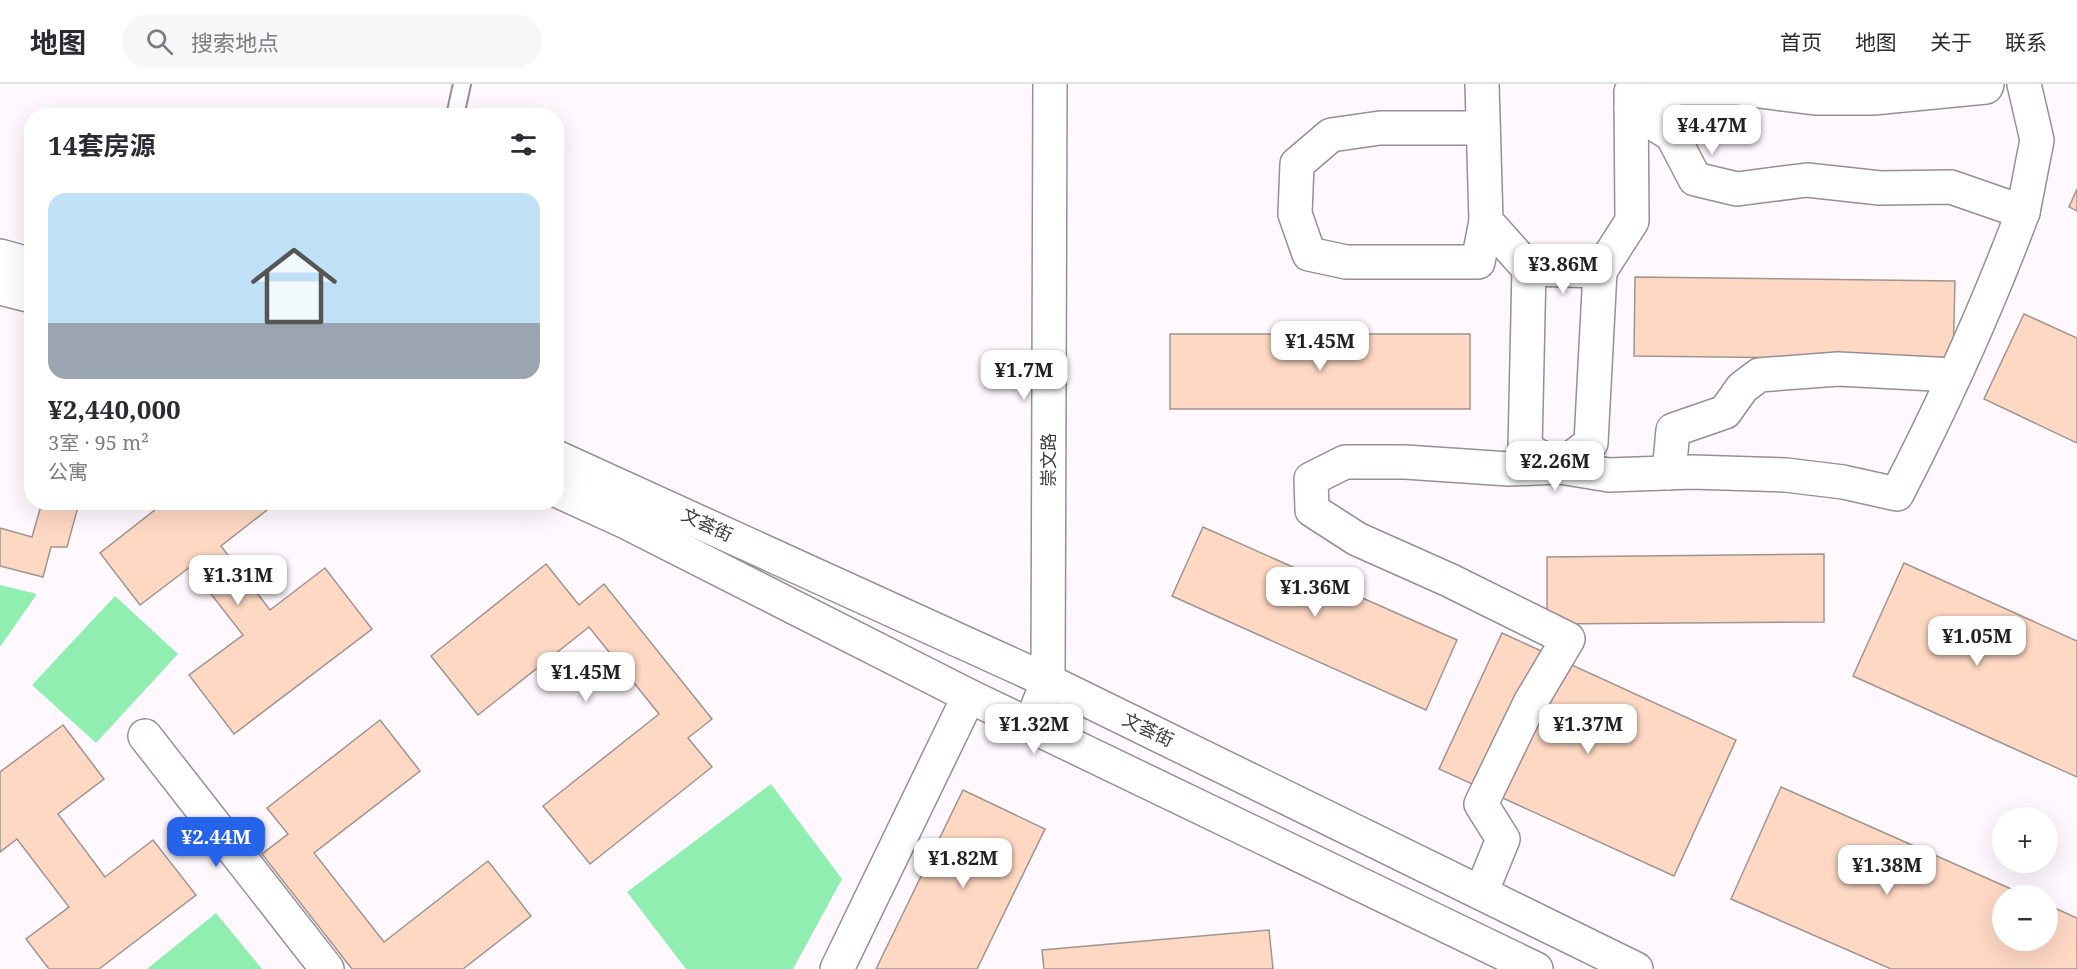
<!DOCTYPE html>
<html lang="zh">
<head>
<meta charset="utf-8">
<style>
  body { margin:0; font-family:"Noto Serif","Noto Sans SC",serif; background:#f7f7f7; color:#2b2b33; height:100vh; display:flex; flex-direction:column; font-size:22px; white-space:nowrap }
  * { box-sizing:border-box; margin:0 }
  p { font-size:20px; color:#7c7c81 }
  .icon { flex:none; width:33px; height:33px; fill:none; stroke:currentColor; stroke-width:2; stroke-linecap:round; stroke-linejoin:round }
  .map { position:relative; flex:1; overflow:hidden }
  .side { position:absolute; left:24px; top:24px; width:540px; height:402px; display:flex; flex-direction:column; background:#fff; border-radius:24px; box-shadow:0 6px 24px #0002 }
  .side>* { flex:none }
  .controls { position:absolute; left:1992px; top:723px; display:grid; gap:12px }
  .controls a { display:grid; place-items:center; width:66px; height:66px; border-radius:50%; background:#fff; box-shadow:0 6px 24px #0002; font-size:30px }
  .price { position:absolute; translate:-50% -51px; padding:0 14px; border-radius:12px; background:#fff; color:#222; font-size:20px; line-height:39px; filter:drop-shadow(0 2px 3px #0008) }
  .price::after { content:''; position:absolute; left:50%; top:36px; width:18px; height:14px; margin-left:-9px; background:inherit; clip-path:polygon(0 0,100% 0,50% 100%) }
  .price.active { background:#2563eb; color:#fff }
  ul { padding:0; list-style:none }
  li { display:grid; align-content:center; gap:12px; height:318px; padding:0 24px }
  li span { display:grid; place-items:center; height:186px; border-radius:18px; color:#555 }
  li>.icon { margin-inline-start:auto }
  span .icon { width:108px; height:108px; fill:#fffc; stroke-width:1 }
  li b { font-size:26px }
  h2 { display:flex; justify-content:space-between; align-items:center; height:72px; padding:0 24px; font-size:26px }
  header { display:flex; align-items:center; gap:36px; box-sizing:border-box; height:84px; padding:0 30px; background:#fff; border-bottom:2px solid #e1e1e2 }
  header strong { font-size:28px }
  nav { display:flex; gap:33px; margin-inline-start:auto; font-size:21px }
  .search { width:420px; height:54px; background:#f7f7f7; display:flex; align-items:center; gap:15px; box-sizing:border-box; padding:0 21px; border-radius:33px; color:#7c7c81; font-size:22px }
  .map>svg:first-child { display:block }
  .green { fill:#91eeb1 }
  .building { fill:#fed8c3; stroke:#9f958f; stroke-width:1.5 }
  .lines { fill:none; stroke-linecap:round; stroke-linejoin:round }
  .lane-casing { stroke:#978e96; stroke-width:20 }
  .street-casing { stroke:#978e96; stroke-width:36 }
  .secondary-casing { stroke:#978e96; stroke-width:36 }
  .lane { stroke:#fff; stroke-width:16 }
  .street { stroke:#fff; stroke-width:33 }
  .secondary { stroke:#fff; stroke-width:33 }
  .labels { text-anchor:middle; stroke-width:4.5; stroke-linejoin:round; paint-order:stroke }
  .street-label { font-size:18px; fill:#3f3b3e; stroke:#fff }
</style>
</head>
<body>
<header>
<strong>地图</strong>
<div class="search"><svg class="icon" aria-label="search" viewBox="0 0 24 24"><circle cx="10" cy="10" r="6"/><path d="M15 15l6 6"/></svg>搜索地点</div>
<nav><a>首页</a><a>地图</a><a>关于</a><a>联系</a></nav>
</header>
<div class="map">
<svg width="2077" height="885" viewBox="0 0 2077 885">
  <rect width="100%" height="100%" fill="#fff9ff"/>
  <!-- green -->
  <g class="green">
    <polygon points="0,501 37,510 0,563"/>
    <polygon points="115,512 178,570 96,659 32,601"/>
    <polygon points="771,700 842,795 793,885 686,885 627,808"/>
    <polygon points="216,829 262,885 147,885"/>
  </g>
  <!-- building -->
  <g class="building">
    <polygon points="2077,105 2077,127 2069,123"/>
    <polygon points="1635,193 1955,197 1953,276 1634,272"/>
    <polygon points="2024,230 2077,254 2077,359 1984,315"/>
    <rect x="1170" y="250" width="300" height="75"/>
    <polygon points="42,418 63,418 78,423 67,463 51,463 43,493 0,482 0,444 32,453"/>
    <polygon points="165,418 262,418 267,426 221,462 270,526 325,484 372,545 234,650 189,591 243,551 190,483 140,521 100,469"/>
    <polygon points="1203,443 1457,556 1426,626 1172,512"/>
    <polygon points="1824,470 1824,538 1547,540 1547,473"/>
    <polygon points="1904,479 2077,557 2077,693 1853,592"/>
    <polygon points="546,480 579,521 604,500 712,635 688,654 712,683 590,780 543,722 659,630 589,543 478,631 431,572"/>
    <polygon points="1502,549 1736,656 1674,792 1439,685"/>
    <polygon points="380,636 420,687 314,769 384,858 488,777 531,832 463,885 352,885 262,770 288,750 267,724"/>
    <polygon points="63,641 104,695 58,730 105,793 153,756 196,811 99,885 49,885 26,855 69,823 17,755 0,768 0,688"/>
    <polygon points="1781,703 2027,812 2002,812 2002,856 2048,856 2048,821 2077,834 2077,885 1891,885 1731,815"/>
    <polygon points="963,706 1045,745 977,885 876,885"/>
    <polygon points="1269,846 1273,885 1044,885 1042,866"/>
  </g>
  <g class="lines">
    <!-- lane casing -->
    <g class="lane-casing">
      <polyline id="lane" points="455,32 462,0"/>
    </g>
    <!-- street casing -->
    <g class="street-casing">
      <g id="street">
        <polyline points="1482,0 1486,137 1529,185 1600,187 1632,137 1631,8"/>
        <polyline points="1987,0 1986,3 1873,14 1815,14 1737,4 1678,4 1631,25 1672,51 1695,95 1737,105 1807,96 1880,104 1951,103 2023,128 2037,56 2024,0"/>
        <polyline points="1483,44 1380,44 1331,51 1297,80 1295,130 1309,170 1346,178 1478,178 1486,137"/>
        <polyline points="1529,185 1525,365 1560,383 1591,359 1600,187"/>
        <polyline points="1669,389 1673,346 1725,328 1742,304 1759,291 1838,285 1954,291"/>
        <polyline points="1030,641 1048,597 1050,0"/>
        <polyline points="145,652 327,885"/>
        <path d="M1481,809L1503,755L1481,720L1530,619L1568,555L1449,496L1357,455L1312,426L1311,395L1345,378H1405L1509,385L1560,383L1609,391L1692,388L1786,391L1843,398L1897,410C1944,319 1987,224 2023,128"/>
        <polyline points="837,885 969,612"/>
      </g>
    </g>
    <!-- secondary casing -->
    <g class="secondary-casing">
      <g id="secondary">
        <polyline points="0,172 32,181"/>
        <polyline points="0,204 32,212"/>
        <polyline points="556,373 1048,597 1636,885"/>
        <polyline points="556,406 626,438 969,612 1536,885"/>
      </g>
    </g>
    <!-- lane -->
    <use href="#lane" class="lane"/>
    <!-- street -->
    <use href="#street" class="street"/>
    <!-- secondary -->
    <use href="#secondary" class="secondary"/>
  </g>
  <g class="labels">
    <!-- street labels -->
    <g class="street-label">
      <text transform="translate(1049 376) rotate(-90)" y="6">崇文路</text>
      <text transform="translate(707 441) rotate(25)" y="6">文荟街</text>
      <text transform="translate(1148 646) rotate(26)" y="6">文荟街</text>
    </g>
  </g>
</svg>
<div class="controls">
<a>+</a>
<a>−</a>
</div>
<b class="price" style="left:1712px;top:72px">¥4.47M</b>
<b class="price" style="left:1563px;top:211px">¥3.86M</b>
<b class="price" style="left:1320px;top:288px">¥1.45M</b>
<b class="price" style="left:1024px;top:317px">¥1.7M</b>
<b class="price" style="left:1555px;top:408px">¥2.26M</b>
<b class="price" style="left:238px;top:522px">¥1.31M</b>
<b class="price" style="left:1315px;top:534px">¥1.36M</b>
<b class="price" style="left:1977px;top:583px">¥1.05M</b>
<b class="price" style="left:586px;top:619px">¥1.45M</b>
<b class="price" style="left:1034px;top:671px">¥1.32M</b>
<b class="price" style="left:1588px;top:671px">¥1.37M</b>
<b class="price active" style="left:216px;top:784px">¥2.44M</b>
<b class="price" style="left:963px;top:805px">¥1.82M</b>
<b class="price" style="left:1887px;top:812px">¥1.38M</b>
<section class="side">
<h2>14套房源<svg class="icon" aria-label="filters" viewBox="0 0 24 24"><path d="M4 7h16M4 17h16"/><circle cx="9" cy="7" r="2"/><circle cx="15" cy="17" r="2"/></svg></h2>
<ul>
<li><span style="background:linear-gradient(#bfe0f5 70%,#9aa5b1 0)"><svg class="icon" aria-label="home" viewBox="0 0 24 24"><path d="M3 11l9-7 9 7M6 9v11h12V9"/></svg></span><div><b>¥2,440,000</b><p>3室 · 95 m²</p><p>公寓</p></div></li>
</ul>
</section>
</div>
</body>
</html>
